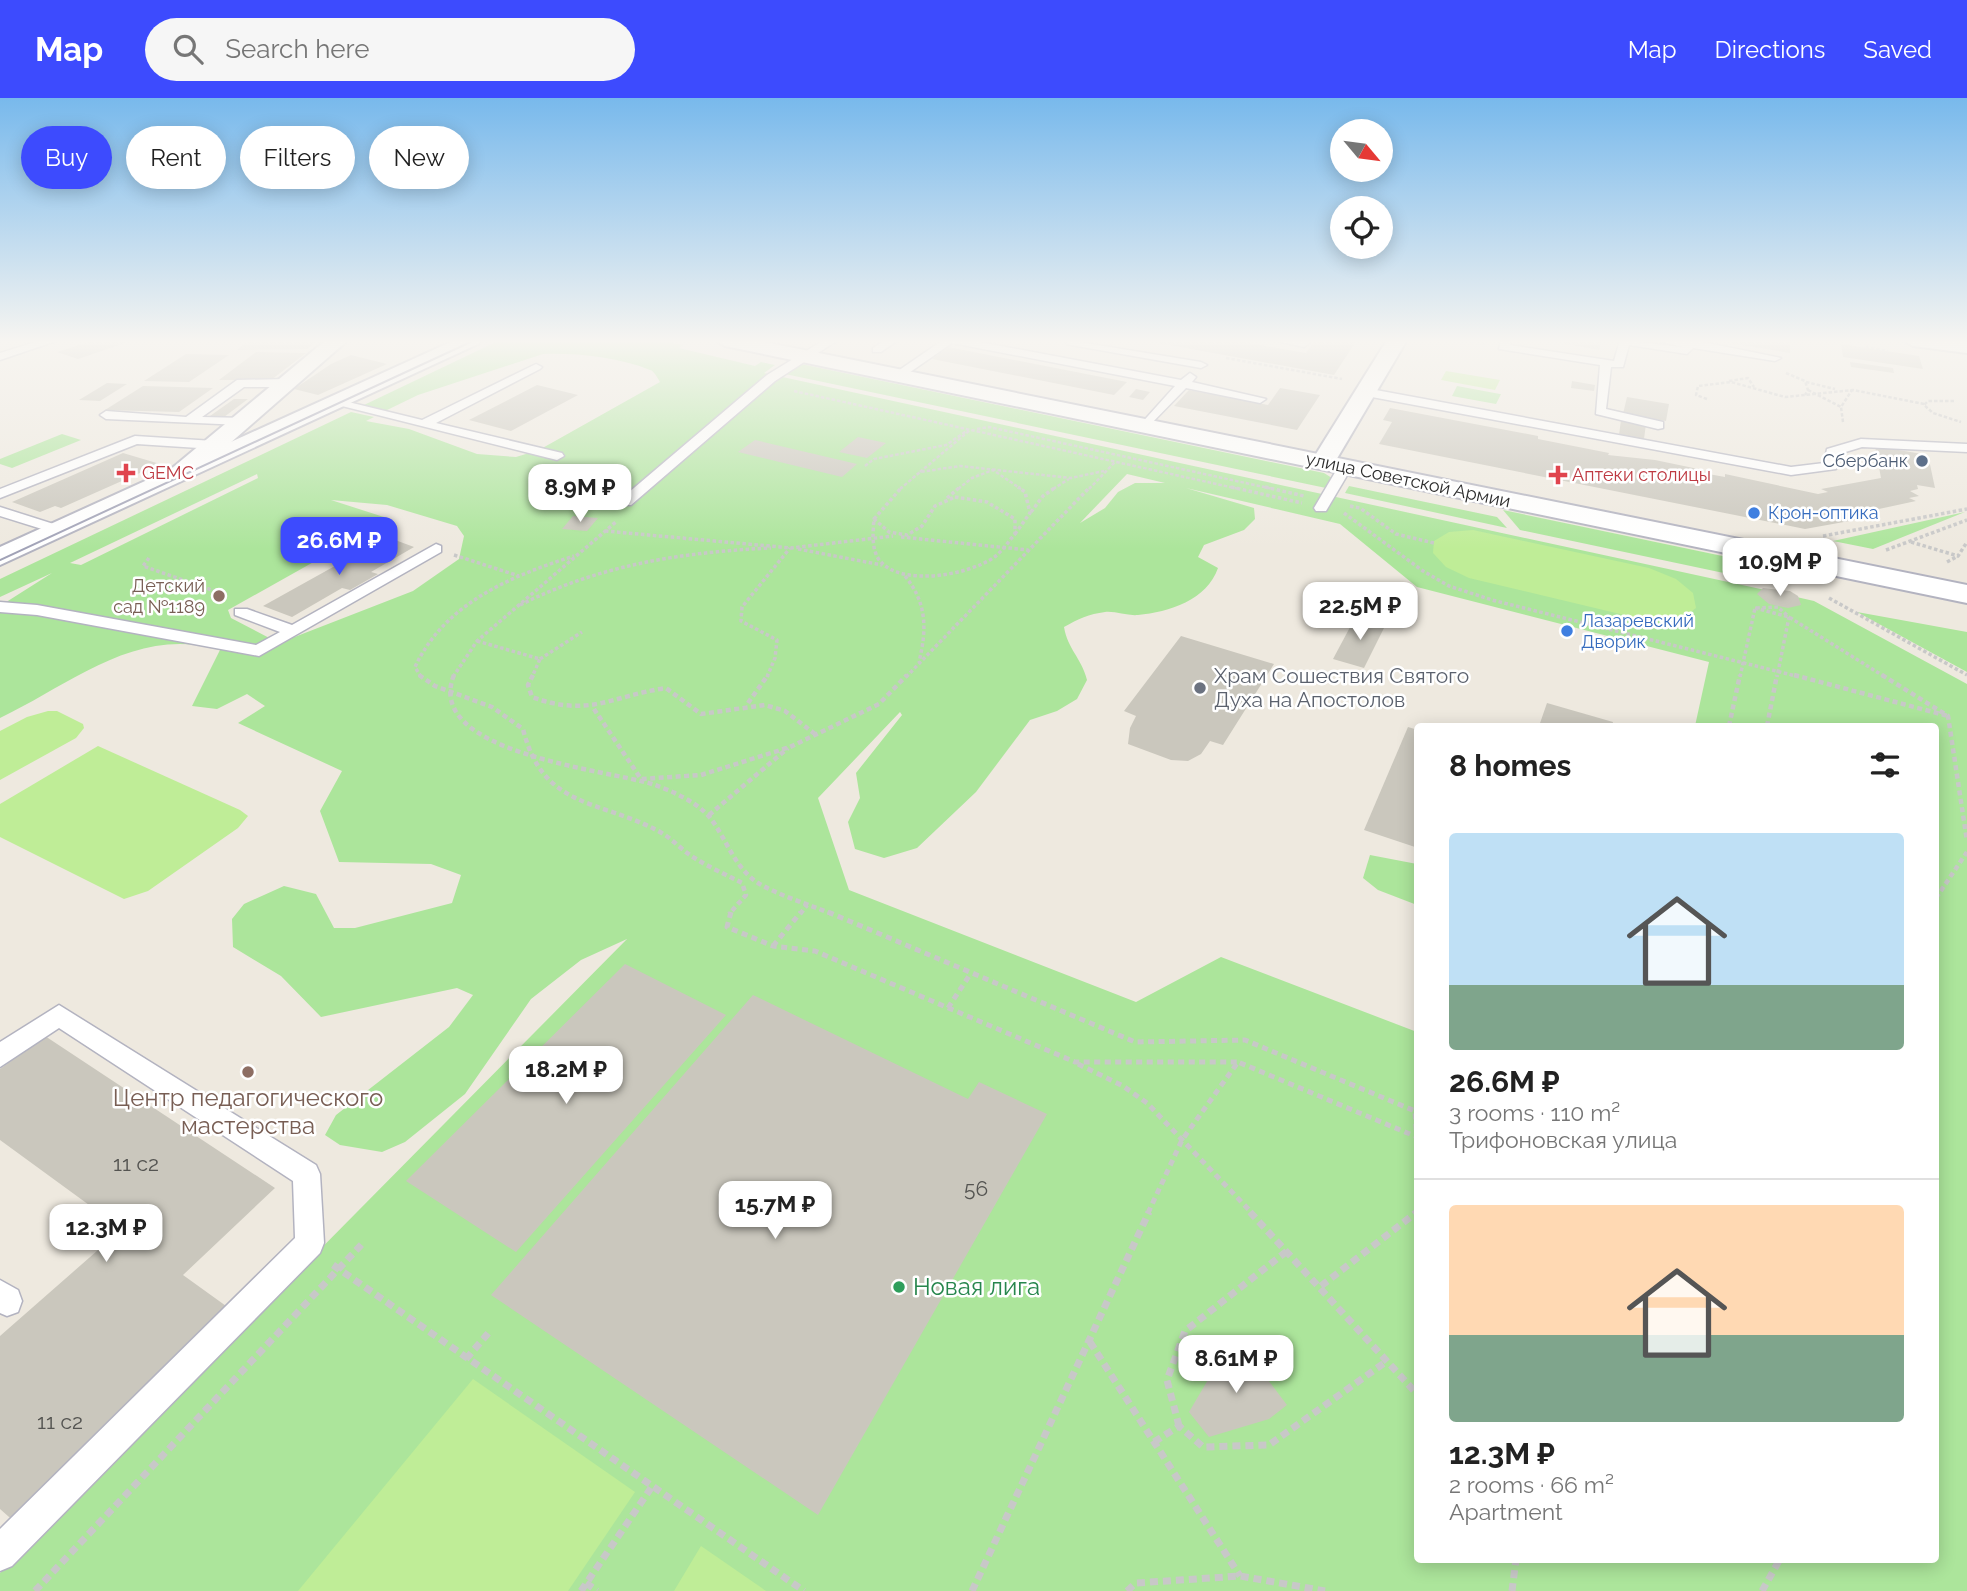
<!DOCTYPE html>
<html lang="en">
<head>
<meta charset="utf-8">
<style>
  body { margin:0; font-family:Raleway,sans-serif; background:#f6f6f6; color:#222; height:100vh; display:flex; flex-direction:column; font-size:26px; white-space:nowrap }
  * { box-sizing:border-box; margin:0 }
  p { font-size:23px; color:#767676 }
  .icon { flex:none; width:38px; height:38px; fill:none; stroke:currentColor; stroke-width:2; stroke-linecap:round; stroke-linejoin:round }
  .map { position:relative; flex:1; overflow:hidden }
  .panel { position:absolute; left:1414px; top:625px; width:525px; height:840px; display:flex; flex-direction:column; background:#fff; border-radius:7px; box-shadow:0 4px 18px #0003 }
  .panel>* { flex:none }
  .banner { position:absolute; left:21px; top:28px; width:665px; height:63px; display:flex; gap:14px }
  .needle { width:46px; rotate:119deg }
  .fabs { position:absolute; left:1330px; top:21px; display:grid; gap:14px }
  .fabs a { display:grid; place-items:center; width:63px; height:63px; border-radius:50%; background:#fff; box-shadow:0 4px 18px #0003; font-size:35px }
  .price { position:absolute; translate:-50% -60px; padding:0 16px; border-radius:14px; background:#fff; color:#222; font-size:23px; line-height:46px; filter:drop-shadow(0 2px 4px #0008) }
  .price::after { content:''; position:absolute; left:50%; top:42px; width:21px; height:16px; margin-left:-10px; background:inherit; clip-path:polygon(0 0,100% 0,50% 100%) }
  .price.selected { background:#3d4bfe; color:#fff }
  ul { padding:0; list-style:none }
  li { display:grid; align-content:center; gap:14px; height:371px; padding:0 35px }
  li+li { border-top:2px solid #e0e0e0 }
  li span { display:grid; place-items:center; height:217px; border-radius:7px; color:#555 }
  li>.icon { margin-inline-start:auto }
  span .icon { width:126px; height:126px; fill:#fffc; stroke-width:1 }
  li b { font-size:30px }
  h2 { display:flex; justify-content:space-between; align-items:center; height:84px; padding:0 35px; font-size:30px }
  .pill { padding:0 24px; border-radius:32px; background:#fff; box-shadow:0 4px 18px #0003; font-size:24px; line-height:63px }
  .pill.selected { background:#3d4bfe; color:#fff }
  header { display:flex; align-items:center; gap:42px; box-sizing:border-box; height:98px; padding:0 35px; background:#3d4bfe; color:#fff }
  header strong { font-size:33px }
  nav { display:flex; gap:38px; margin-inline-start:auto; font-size:24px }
  .search { width:490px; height:63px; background:#f6f6f6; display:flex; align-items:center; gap:18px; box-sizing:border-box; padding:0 24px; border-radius:38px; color:#767676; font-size:26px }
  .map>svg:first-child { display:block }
  .green { fill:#ace59b; fill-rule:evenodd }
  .pitch { fill:#bfed97 }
  .building { fill:#cac7bd }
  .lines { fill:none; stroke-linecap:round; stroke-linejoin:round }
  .lane-casing { stroke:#b3b3c0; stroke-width:3 }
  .street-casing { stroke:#b3b3c0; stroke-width:4 }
  .secondary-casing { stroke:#b3b3c0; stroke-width:4 }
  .path-far4 { stroke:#c8c8c8; stroke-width:2.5; stroke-dasharray:3.5 2; stroke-linecap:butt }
  .path-far3 { stroke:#c8c8c8; stroke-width:3.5; stroke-dasharray:3.5 2.5; stroke-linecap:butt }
  .path-far2 { stroke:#c8c8c8; stroke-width:4.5; stroke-dasharray:5 3.5; stroke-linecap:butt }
  .path-far1 { stroke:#c8c8c8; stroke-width:5; stroke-dasharray:6 4.5; stroke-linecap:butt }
  .path { stroke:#c8c8c8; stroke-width:7; stroke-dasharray:8 5; stroke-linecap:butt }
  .lane { fill:#fff; fill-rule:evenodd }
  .street { fill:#fff; fill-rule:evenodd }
  .secondary { fill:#fff; fill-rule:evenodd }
  .tram { stroke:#a1a2b7; stroke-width:2 }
  .service-dot { fill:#5c6f8a; stroke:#fff; stroke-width:2.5 }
  .health-dot { fill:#e0444e; stroke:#fff; stroke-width:2.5 }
  .shop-dot { fill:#3f7fe0; stroke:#fff; stroke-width:2.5 }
  .education-dot { fill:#8d6e63; stroke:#fff; stroke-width:2.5 }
  .worship-dot { fill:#6b7280; stroke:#fff; stroke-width:2.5 }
  .leisure-dot { fill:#2e9e5b; stroke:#fff; stroke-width:2.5 }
  .labels { text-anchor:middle; stroke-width:5; stroke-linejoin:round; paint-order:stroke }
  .far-service-label { font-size:18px; fill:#4e5e75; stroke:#fff; text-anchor:end }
  .far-health-label { font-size:18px; fill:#be3a42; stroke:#fff; text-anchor:start }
  .far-street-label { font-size:18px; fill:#2d2d2d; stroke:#fff }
  .far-shop-label { font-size:18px; fill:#366cbe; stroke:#fff; text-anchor:start }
  .far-education-label { font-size:18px; fill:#785e54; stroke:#fff; text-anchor:end }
  .worship-label { font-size:21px; fill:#5b616d; stroke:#fff; text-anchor:start }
  .near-number-label { font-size:21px; fill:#545451 }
  .near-education-label { font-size:24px; fill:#785e54; stroke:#fff }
  .near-leisure-label { font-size:24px; fill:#27864d; stroke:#fff; text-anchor:start }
</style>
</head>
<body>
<header>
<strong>Map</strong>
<div class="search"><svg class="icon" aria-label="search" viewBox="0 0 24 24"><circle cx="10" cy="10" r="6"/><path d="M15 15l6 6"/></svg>Search here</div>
<nav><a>Map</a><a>Directions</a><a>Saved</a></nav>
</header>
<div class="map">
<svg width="1967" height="1493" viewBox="0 0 1967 1493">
  <rect width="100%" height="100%" fill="#eee9df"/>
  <!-- green -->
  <g class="green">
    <path d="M500,242H660L683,247L679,250L755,268L761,264L775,267L764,275L1779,495L1814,503L1967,586V1493H0V1475L627,841L581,862L531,901L465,996L405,1044L382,1054L340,1047L325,1037L336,1017L449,929L473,897L457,890L321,919L281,878L233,849L232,821L244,806L284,788L316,796L334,830H355L452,805L461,777L431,766L339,764L320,713L342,673L238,625L265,608L247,596L217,611L192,608L220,552C136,527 70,587 0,620V508L52,475L0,499V481L351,314L374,319L366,323L409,331L477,356L516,359L539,352L660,284C657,279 654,273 650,272C618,259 577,255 543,256L418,297L385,313L364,307ZM257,376L258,380L81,467L70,465ZM1127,376L1165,385H1135L1118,394L1105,410L1080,425ZM1186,390L1340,426L1417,489L1709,564L1695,628H1936V1461H1418L1417,934L1221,859L1136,904L849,792L818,700L900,614L902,617L856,675L860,700L848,724L855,751L884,760L917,750L976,694L1030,622L1057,613L1077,601L1087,582C1081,559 1068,552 1064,529C1078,521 1089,516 1105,514C1116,513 1127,518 1138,517C1169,514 1207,502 1218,470L1198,459L1204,447L1244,432L1255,421L1254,410ZM331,402L387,407L457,428L464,438L459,461L413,493L292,540L275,543L231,520L228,512L390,421Z"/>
    <polygon points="801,266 1324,375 1332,380 1326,390 785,276"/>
    <polygon points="1457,288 1500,296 1501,296 1496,306 1452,298"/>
    <polygon points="62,336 81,342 12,370 0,366 0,361"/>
    <polygon points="1349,388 1497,419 1507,430 1345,395"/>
    <polygon points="1503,412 1775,469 1771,485 1520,432"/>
    <polygon points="1965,414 1873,451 1833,443"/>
    <polygon points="1857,514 1967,534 1967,574"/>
    <polygon points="1370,757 1417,766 1417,807 1378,792 1363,780"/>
  </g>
  <!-- pitch -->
  <g class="pitch">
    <polygon points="1446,273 1500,282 1495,292 1441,282"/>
    <polygon points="1473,432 1649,470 1676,481 1693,495 1696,510 1683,520 1671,522 1641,521 1469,480 1446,469 1433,455 1434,443 1449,434"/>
    <polygon points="48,613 57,613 83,626 84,630 76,640 0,682 0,633 27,619"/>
    <polygon points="98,648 240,712 248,718 238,730 148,793 124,801 0,739 0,706"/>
    <polygon points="473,1281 635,1394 568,1493 298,1493"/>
    <polygon points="701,1448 766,1493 674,1493"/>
  </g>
  <!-- building -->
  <g class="building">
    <polygon points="95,242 134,242 78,261 57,254"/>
    <polygon points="249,242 318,242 307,251 237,252"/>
    <polygon points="1142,242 1231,242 1306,255 1315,242 1357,242 1334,277"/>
    <polygon points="1546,242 1602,242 1599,252"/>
    <polygon points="1718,242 1790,242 1790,255 1718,243"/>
    <polygon points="1841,246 1919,258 1923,271 1843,259"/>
    <polygon points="948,249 1127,284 1114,297 932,261"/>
    <polygon points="256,254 306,255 271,282 219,282"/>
    <polygon points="186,256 229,257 189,284 144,283"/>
    <polygon points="351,257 387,266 318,297 294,291 331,266"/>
    <polygon points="1850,264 1893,270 1894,275 1851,269"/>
    <polygon points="1572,283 1595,287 1594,293 1571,290"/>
    <polygon points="107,285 127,286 100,303 79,302"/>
    <polygon points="537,287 578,297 511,333 469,322"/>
    <polygon points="143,288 213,290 179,314 105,312"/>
    <polygon points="1280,290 1320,297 1297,332 1174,308 1189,292 1268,307"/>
    <polygon points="1136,291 1150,294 1143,302 1129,299"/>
    <polygon points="1627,299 1669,306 1666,323 1623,316"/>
    <polygon points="234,301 248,301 224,319 210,318"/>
    <polygon points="1390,310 1538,338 1538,341 1609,355 1608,357 1655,362 1703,372 1703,375 1725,379 1725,376 1818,396 1828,394 1821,391 1881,380 1875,348 1928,357 1935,390 1917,387 1918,391 1910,393 1919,398 1909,400 1916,403 1865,414 1858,410 1851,412 1866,420 1805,431 1379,346 1392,324 1383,322"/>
    <polygon points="1621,322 1646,326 1644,341 1619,337"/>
    <polygon points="858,339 886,345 867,360 839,354"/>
    <polygon points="755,342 857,366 842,379 738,354"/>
    <polygon points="123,355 160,366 61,410 55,408 40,414 12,404"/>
    <polygon points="573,418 598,420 587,433 562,431"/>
    <polygon points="387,439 414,449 371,474 378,476 350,492 342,490 292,519 263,508"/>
    <polygon points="1763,490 1790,493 1798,498 1801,507 1788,510 1769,506 1757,496"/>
    <polygon points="1356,518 1386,526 1364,570 1333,561"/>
    <polygon points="1181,538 1274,566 1223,647 1210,643 1201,656 1188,663 1171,662 1128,646 1130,630 1136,618 1124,613"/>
    <polygon points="1547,605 1613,624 1612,628 1539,628"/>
    <polygon points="1408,629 1418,632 1418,750 1364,732"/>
    <polygon points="625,866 726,917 516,1154 406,1083"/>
    <polygon points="753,897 968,1001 979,984 1047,1016 818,1417 491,1197"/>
    <polygon points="45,938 275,1090 183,1177 233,1213 17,1426 0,1411 0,1238 122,1131 0,1042 0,971"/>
    <polygon points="1240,1245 1287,1307 1269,1321 1209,1339 1189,1314 1222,1258"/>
  </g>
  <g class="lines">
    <!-- lane casing -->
    <g class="lane-casing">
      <g id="lane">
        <polygon points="42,242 59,242 0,262 0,255"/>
        <polygon points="824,242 838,242 775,283 631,407 621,407 621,401 767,277"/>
        <polygon points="885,242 898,242 881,254 873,254 873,250"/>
        <polygon points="943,242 969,242 1181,282 1190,275 1196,279 1192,284 1266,301 1260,305 1186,290 1145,332 1139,328 1175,288 952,245 903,279 895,279 895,275"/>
        <polygon points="1067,242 1201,264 1207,267 1201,270 1071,247 1067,246"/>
        <polygon points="1272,242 1313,242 1304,249"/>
        <polygon points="1501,242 1511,242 1510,247 1614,263 1620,242 1682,249 1656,242 1693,242 1781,260 1775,263 1693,250 1687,256 1629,247 1623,269 1611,269 1606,311 1663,324 1663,330 1658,331 1596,316 1600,267 1499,251"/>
        <polygon points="536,266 542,269 540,271 436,325 562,355 564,358 557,362 330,305 336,301 422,322"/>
        <polygon points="237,282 287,281 293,285 287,289 244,289 202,319 246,320 248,323 242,327 106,321 100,317 106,313 186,319"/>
        <polygon points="1365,290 1791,369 1824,365 1827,351 1861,341 1967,346 1967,354 1862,349 1839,356 1836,371 1791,377 1361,297 1359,294"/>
        <polygon points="135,338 214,343 221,347 214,351 137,346 0,400 0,391"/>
        <polygon points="1340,366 1352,369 1326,413 1316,413 1314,410"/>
        <polygon points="0,409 63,429 65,432 58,436 0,418"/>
        <polygon points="436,446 441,448 441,454 259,558 37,517 0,514 0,504 37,507 256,547 280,534 235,517 235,511 247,511 292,527"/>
        <polygon points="59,907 316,1067 320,1076 324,1145 320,1155 12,1468 0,1473 0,1431 295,1140 293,1083 59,930 0,969 0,944"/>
        <polygon points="0,1182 18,1192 22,1203 18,1214 7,1218 0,1215"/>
      </g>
    </g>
    <!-- street casing -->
    <g class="street-casing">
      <g id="street">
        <polygon points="326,242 348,242 189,381 171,381 167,376 171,371"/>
        <polygon points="1387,242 1407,242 1332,369 1314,369 1311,364"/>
      </g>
    </g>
    <!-- secondary casing -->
    <g class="secondary-casing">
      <g id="secondary">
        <polygon points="455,242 481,242 478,246 0,467 0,449"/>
        <polygon points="715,242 754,242 1967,487 1967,505 725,248"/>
        <polygon points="1903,242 1967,243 1967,255 1913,248"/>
      </g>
    </g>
    <!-- path-far4 -->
    <g class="path-far4">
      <polyline points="1454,242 1485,246"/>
      <polyline points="1866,242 1867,249 1888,253"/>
      <polyline points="1226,260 1342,281"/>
      <polyline points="1786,275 1805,283 1808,292 1805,297"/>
      <polyline points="1729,283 1748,280 1754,289"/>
      <polyline points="1806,284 1835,291"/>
      <polyline points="1808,292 1841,309"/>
      <polyline points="794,293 1239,391"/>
      <polyline points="1707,301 1696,297 1698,288 1731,284 1785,299 1853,292 1924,306"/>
      <polyline points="1954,303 1928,303 1924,307 1933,315 1961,324"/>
      <polyline points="1843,324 1841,309 1852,292"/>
      <polyline points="977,331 989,329 1273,391"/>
      <polyline points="865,368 874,361 946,347 968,332"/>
      <polyline points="920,374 970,332"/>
      <polyline points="900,391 920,374 960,368 1071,380 1104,373"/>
      <polyline points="958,391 972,380 993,372 1021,391"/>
      <polyline points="1053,391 1069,381"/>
      <polyline points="1089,391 1115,364"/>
    </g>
    <!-- path-far3 -->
    <g class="path-far3">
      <polyline points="1231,389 1302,405"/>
      <polyline points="1265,389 1304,398"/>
      <path d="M955,399L987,404L1015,421V436C1008,444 1002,454 993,460C968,477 902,489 880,463C871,452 873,434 874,421L889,434L907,437L922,428L935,408Z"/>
      <polyline points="947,400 960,389"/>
      <polyline points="1350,408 1360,410 1396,436 1434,445"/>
      <polyline points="1031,414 1043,398 1056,389"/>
      <polyline points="1344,415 1423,473 1449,488 1492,502 1800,579"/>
      <polyline points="874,421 902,389"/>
      <polyline points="605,433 791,450 893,438"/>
      <polyline points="1015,436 1030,415 1025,394 1018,389"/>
      <polyline points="1823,438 1967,411"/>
      <polyline points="901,439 1028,452"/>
      <polyline points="1911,444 1958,458 1967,444"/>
      <polyline points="798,451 882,467"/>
      <polyline points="1886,452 1967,422"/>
      <polyline points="454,457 519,478"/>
      <polyline points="149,460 143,468 226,497"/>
      <polyline points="1947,464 1958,458"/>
      <path d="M905,478C927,505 927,531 919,564"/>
      <polyline points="1829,500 1967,577"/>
      <path d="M520,507C600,467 682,454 771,450"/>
      <polyline points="1755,510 1789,519 1885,579"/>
      <polyline points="477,543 540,561 532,579"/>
      <polyline points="540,561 582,534"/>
      <path d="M421,579L415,569C445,505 511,478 574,458"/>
      <polyline points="453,579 477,543 617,423"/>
      <polyline points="767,579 775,560 777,542 741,523 742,509 790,450"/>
      <polyline points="906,579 1090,389"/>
      <polyline points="1740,579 1755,510 1778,509 1789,519 1777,579"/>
    </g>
    <!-- path-far2 -->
    <g class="path-far2">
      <path d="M419,577L435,588L492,609L523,631C543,712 600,701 660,734C671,740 680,750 690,757C706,768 725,776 742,785L746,797L729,816"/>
      <path d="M454,577C422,655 608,672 652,686C672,693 698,704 711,721C727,742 734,769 758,785C780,798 808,806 832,816"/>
      <path d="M533,577L528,587L532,599C589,620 611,598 666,590L701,616L765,607L785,613L815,636"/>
      <polyline points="1794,577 1948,618"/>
      <polyline points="1882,577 1948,618 1967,743"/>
      <polyline points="748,605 768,577"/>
      <polyline points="594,611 641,681 701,677 790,649 879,606 907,577"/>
      <polyline points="1729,628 1740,577"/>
      <polyline points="1767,628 1777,577"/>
      <polyline points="709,717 788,650"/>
      <polyline points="1936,800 1967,754"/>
      <polyline points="800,816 807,807"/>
    </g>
    <!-- path-far1 -->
    <g class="path-far1">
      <polyline points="731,814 727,829 773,848 815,853 1075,964 1238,964"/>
      <polyline points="828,814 1135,944 1245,942 1415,1013 1418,1060"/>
      <polyline points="773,848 801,814"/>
      <polyline points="948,910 971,875"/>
      <polyline points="1078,966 1123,988 1147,1005 1252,1115"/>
      <polyline points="1148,1115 1182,1042 1238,964 1417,1039"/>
      <polyline points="1415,1115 1418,1113"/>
    </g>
    <!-- path -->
    <g class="path">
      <polyline points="1250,1114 1418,1297"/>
      <polyline points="333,1167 804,1493"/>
      <polyline points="1321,1188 1417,1114"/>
      <polyline points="1090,1244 1240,1478"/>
      <polyline points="466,1261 491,1232"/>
      <polyline points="1179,1328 1167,1282 1185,1233 1287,1153"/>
      <polyline points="1154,1344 1179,1328 1203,1349 1269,1347 1387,1263"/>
      <polyline points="586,1485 597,1493"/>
      <polyline points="35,1493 362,1146"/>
      <polyline points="581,1493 651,1390"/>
      <polyline points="972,1493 1149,1114"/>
      <polyline points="1127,1493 1136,1485 1240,1478 1325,1493"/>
      <polyline points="1512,1493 1516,1461"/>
      <polyline points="1762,1493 1780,1461"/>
    </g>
    <!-- lane -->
    <use href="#lane" class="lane"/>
    <!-- street -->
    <use href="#street" class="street"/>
    <!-- secondary -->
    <use href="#secondary" class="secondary"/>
    <!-- tram -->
    <polyline class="tram" points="0,462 475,242"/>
  </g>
  <!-- sky -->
  <linearGradient id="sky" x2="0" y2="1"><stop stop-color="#78b9ec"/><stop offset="0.54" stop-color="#f7f5f1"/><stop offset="1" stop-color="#f7f5f1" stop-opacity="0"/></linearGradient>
  <rect width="1967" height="451" fill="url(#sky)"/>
  <!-- markers -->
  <circle class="service-dot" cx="1922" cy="363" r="7"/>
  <g class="health-dot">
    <path d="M122.5 364.5h7v7h7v7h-7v7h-7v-7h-7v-7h7z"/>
    <path d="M1554.5 366.5h7v7h7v7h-7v7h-7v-7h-7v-7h7z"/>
  </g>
  <g class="shop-dot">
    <circle cx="1754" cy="415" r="7"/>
    <circle cx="1567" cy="533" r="7"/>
  </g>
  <g class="education-dot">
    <circle cx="219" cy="498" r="7"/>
    <circle cx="248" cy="974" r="7"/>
  </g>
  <circle class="worship-dot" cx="1200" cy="590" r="7"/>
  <circle class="leisure-dot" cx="899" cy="1189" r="7"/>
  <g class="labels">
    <!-- far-service labels -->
    <g class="far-service-label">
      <text x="1908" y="369">Сбербанк</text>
    </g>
    <!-- far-health labels -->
    <g class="far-health-label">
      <text x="142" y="381">GEMC</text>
      <text x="1572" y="383">Аптеки столицы</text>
    </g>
    <!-- far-street labels -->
    <g class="far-street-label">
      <text transform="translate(1408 382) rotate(12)" y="6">улица Советской Армии</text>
    </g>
    <!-- far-shop labels -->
    <g class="far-shop-label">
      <text x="1768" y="421">Крон-оптика</text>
      <text x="1581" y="529">Лазаревский<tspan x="1581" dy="21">Дворик</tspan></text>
    </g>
    <!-- far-education labels -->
    <g class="far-education-label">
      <text x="205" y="494">Детский<tspan x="205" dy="21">сад №1189</tspan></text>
    </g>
    <!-- worship labels -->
    <g class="worship-label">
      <text x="1214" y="585">Храм Сошествия Святого<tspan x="1214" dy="24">Духа на Апостолов</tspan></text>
    </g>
    <!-- near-number labels -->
    <g class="near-number-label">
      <text x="136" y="1073">11 с2</text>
      <text x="976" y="1098">56</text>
      <text x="60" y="1331">11 с2</text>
    </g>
    <!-- near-education labels -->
    <g class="near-education-label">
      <text x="248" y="1008">Центр педагогического<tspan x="248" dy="28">мастерства</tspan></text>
    </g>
    <!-- near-leisure labels -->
    <g class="near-leisure-label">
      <text x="913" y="1197">Новая лига</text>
    </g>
  </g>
</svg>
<div class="fabs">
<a><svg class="needle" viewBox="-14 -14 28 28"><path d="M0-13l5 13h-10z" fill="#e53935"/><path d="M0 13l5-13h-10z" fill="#767676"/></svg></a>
<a><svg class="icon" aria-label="locate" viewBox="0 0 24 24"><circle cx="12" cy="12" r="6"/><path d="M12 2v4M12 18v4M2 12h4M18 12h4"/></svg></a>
</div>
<b class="price" style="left:580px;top:426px">8.9M ₽</b>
<b class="price selected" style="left:339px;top:479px">26.6M ₽</b>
<b class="price" style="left:1780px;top:500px">10.9M ₽</b>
<b class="price" style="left:1360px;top:544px">22.5M ₽</b>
<b class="price" style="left:566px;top:1008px">18.2M ₽</b>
<b class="price" style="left:775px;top:1143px">15.7M ₽</b>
<b class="price" style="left:106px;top:1166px">12.3M ₽</b>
<b class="price" style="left:1236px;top:1297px">8.61M ₽</b>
<div class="banner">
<a class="pill selected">Buy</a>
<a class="pill">Rent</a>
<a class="pill">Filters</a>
<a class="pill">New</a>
</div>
<section class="panel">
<h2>8 homes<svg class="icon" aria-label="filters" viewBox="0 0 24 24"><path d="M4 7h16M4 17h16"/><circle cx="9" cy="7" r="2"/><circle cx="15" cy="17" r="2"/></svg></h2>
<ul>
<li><span style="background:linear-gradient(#bfe0f5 70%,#7fa58c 0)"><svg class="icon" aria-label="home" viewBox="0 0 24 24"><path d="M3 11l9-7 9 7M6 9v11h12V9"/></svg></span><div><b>26.6M ₽</b><p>3 rooms · 110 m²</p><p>Трифоновская улица</p></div></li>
<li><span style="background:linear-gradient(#ffd9b3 60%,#7fa58c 0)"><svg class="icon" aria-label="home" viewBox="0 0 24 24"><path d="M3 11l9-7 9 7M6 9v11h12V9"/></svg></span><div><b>12.3M ₽</b><p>2 rooms · 66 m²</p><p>Apartment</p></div></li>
</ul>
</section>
</div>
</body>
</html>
